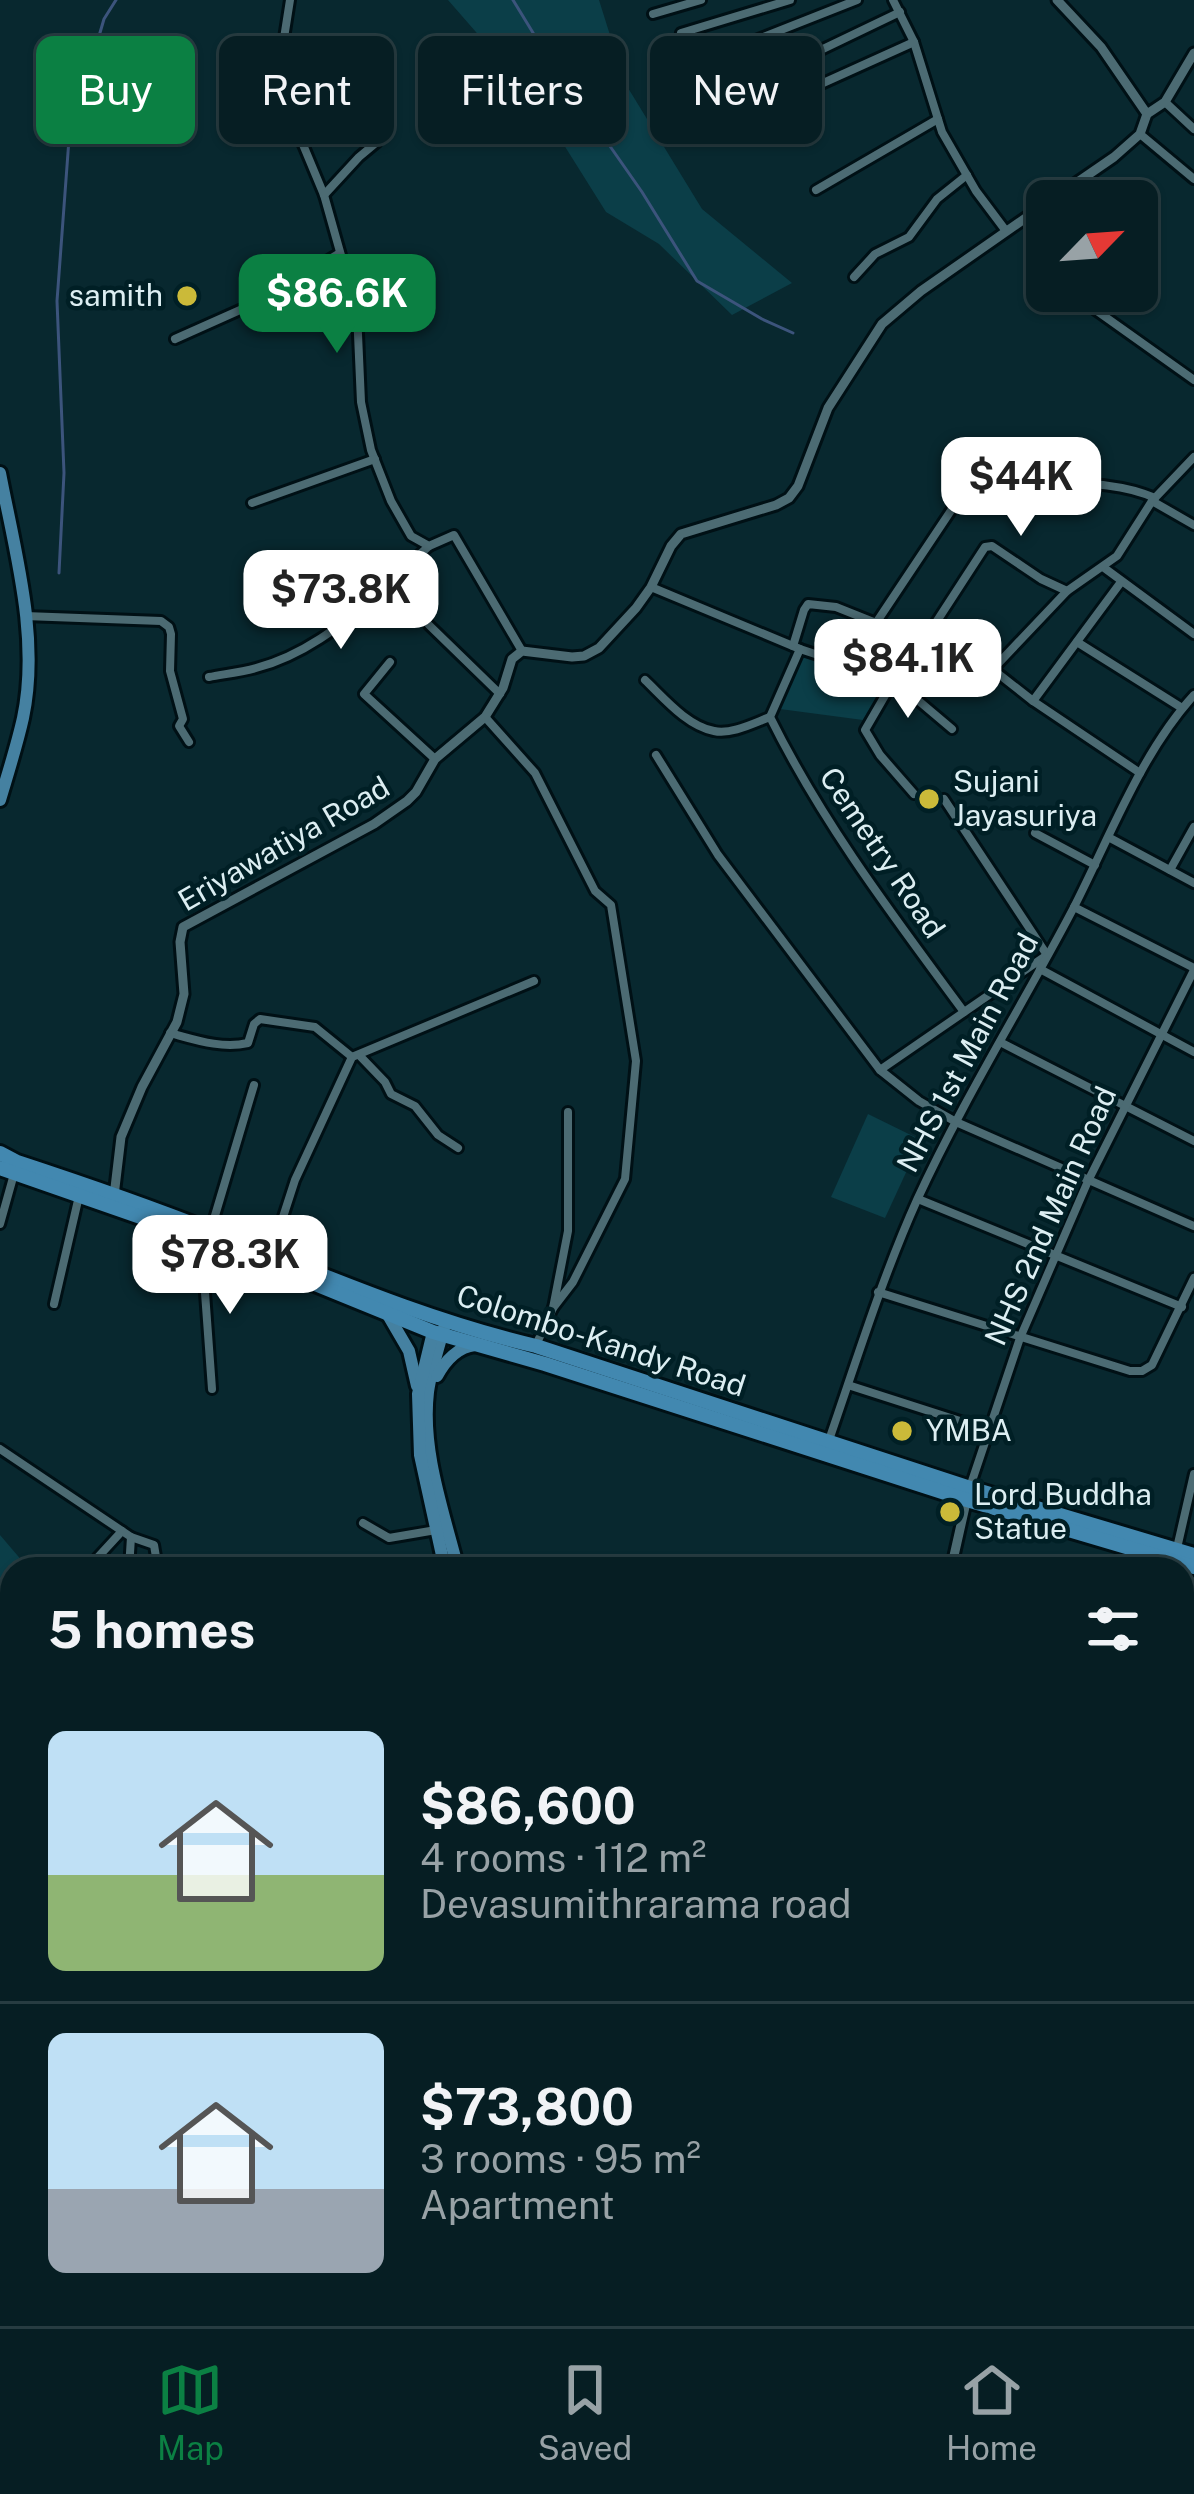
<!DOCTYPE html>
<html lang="en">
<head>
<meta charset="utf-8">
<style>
  body { margin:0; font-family:"Public Sans",sans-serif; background:#0f272b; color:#f1f3f6; height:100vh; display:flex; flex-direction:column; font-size:45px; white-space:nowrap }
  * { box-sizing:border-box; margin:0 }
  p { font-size:39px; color:#98a2a6 }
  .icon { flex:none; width:66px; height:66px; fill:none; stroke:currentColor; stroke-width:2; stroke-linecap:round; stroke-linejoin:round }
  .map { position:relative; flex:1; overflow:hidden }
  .side { position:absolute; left:0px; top:1557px; width:1194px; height:771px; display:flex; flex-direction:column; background:#061e23; border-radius:36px 36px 0 0; box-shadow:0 3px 9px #0004,0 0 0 3px #273c41 }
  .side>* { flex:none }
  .hud { position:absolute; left:36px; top:36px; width:1122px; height:108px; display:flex; gap:24px }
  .needle { width:78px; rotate:65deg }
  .tools { position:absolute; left:1026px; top:180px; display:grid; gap:24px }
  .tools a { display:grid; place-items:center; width:132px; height:132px; border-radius:18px; background:#061e23; box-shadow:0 3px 9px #0004,0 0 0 3px #273c41; font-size:60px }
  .price { position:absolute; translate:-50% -102px; padding:0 27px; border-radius:24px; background:#fff; color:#222; font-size:39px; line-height:78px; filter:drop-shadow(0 3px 6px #0008) }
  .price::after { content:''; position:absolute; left:50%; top:72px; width:36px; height:27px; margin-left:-18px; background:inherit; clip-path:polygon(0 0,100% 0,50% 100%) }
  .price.on { background:#0b8043; color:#fff }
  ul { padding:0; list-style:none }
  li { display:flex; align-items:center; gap:36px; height:300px; padding:0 48px }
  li+li { border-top:3px solid #273c41 }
  li span { display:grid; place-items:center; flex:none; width:336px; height:240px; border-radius:18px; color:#555 }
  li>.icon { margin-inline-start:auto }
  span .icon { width:144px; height:144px; fill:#fffc; stroke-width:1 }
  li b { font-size:51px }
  h2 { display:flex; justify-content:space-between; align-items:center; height:144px; padding:0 48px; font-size:51px }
  .tag { padding:0 42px; border-radius:18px; background:#061e23; box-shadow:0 3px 9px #0004,0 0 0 3px #273c41; font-size:42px; line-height:108px }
  .tag.on { background:#0b8043; color:#fff }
  .tab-bar { display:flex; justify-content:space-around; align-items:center; height:168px; border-top:3px solid #273c41; background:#061e23; font-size:33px; color:#98a2a6 }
  .tab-bar a { display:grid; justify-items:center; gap:6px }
  .tab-bar .on { color:#0b8043 }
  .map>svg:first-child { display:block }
  .green { fill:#0b3e48 }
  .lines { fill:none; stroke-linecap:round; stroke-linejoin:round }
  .stream { stroke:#3c547c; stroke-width:3 }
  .canal { stroke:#3c547c; stroke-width:10 }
  .minor-casing { stroke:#001015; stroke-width:14 }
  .tertiary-casing { stroke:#001015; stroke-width:15 }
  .primary-casing { stroke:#001015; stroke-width:18 }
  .trunk-casing { stroke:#001015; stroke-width:20 }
  .minor { stroke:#4c6b73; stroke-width:8 }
  .tertiary { stroke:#4c6b73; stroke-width:9 }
  .primary { stroke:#4581a1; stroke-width:12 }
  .trunk { stroke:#4288b0; stroke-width:14 }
  .poi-dot { fill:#cbba39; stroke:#001f25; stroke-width:4.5 }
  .labels { text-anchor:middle; stroke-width:9; stroke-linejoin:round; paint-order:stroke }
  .poi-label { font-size:30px; fill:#dceef2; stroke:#001f25; text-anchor:start }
  .street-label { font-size:30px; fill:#dceef2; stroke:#001f25 }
</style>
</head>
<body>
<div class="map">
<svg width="1194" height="2326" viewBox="0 0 1194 2326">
  <rect width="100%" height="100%" fill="#08282f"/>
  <!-- green -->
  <g class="green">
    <polygon points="448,0 599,0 625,83 702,209 792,283 732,315 659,244 606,212 537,102"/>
    <polygon points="801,656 886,682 863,720 780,709"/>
    <polygon points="868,1114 921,1140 885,1218 831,1197"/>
    <polygon points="0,1535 29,1569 12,1569 12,1829 0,1835"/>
  </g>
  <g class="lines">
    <!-- stream -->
    <g class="stream">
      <polyline points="513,0 549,59 642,192 697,281 762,319 793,333"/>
      <polyline points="59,573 64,473 57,301 69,139 104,19 116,0"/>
    </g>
    <!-- canal -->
    <polyline class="canal" points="0,1826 12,1822"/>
    <!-- minor casing -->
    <g class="minor-casing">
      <g id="minor">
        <polyline points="290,0 276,89 279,102 299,135 324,195 357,312 361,402 371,450 391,501 411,536 429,546 454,535 522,651"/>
        <polyline points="893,0 914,42 942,132 976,191 1006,231"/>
        <polyline points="653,14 701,0"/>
        <polyline points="681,33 790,0"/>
        <path d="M281,59C322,75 351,108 377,142L359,157L324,195"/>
        <polyline points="670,77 705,60 857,0"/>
        <polyline points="1165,102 1194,129"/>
        <polyline points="696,110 900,12"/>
        <polyline points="737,122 914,42"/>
        <polyline points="1140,134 1194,179"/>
        <polyline points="816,190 938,119"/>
        <polyline points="1026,218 1047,251"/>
        <polyline points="854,277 875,254 909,237 937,199 967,175"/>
        <polyline points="1078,291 1090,306 1194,380"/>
        <polyline points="175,339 258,302 340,253"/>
        <path d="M1033,482C1074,484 1117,481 1155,498"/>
        <polyline points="1152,501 1194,525"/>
        <polyline points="252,503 375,459"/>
        <polyline points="1103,567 1194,634"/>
        <polyline points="1121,582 1033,701 1140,773"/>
        <polyline points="651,587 800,649 894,680 952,729"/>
        <polyline points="25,616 161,621 169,627 171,634 170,671 183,719 179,726 189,742"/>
        <polyline points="935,624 1033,701"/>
        <polyline points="429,625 500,694"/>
        <polyline points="1077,642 1182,708"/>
        <polyline points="793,646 804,610 808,604 836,607 876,623 952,509"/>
        <path d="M800,649L770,717C823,824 894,917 964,1012"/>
        <polyline points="390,662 364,694 435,759"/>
        <polyline points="993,669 1067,591"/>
        <path d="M209,677C225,674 241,672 256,668C312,654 356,612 401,577L407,566L429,546"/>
        <path d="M645,680C664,698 687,726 714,731C731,735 754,723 770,717"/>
        <polyline points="485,717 535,773 595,891 611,905 636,1061 625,1179 573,1282 553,1308"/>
        <polyline points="656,755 718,855 880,1070 919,1101 956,1122 1194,1226"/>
        <polyline points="914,794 880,755 865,730 894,680 935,624 985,547 992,546 1041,579 1067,591 1117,556 1152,501 1194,457"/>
        <polyline points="1035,833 1095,865"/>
        <polyline points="1110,838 1194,883"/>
        <polyline points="1170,870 1194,827"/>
        <polyline points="1074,907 1194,968"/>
        <polyline points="1040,969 1194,1052"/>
        <path d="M170,1033C196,1040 222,1049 248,1043L254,1024L260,1019L315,1027L352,1057"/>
        <polyline points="1000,1042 1194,1141"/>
        <polyline points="359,1055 385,1082 391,1094 415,1106 438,1135 458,1148"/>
        <polyline points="880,1070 1047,955 944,799"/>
        <polyline points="918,1199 1182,1307"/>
        <polyline points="0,1224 14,1174"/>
        <polyline points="211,1229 254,1085"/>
        <polyline points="212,1242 204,1279 212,1389"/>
        <polyline points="271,1254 295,1180 352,1057 534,981"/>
        <polyline points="878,1292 1130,1371 1142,1371 1152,1365 1194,1278"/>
        <polyline points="54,1304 79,1196"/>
        <polyline points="536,1345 553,1308 568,1231 568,1112"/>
        <polyline points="848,1385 988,1430"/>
        <path d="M829,1440C857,1359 882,1278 917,1200C963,1100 1022,1006 1073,909C1109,839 1141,753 1194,695"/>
        <polyline points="0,1449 131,1537 129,1569"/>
        <polyline points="970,1487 1020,1338 1088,1181 1194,970"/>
        <polyline points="363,1523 389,1538 436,1530"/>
        <polyline points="131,1537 154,1545 158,1569"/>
        <polyline points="1177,1548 1194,1474"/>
        <polyline points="87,1569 122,1531"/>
        <polyline points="0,1840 12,1834"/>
        <polyline points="0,1889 12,1886"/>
        <polyline points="1182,1985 1194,1977"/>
        <polyline points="0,2041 8,2046 12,2068"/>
        <polyline points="1182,2115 1194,2128"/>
        <polyline points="1182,2173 1194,2174"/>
        <polyline points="0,2209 12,2199"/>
        <polyline points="701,2316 711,2326"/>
        <polyline points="778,2316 791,2326"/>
        <polyline points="939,2316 953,2326"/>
        <polyline points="638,2326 648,2316"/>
        <polyline points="758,2326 766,2316"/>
        <polyline points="798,2326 807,2316"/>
      </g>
    </g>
    <!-- tertiary casing -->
    <g class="tertiary-casing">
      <g id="tertiary">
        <polyline points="1057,0 1101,47 1147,114"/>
        <polyline points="1050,201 1114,157 1140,134 1147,114 1165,102 1194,53"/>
        <polyline points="114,1196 121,1137 142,1087 177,1022 184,994 180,942 183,927 374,824 407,801 416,792 435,759 485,717 503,688 512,659 522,651 572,657 584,656 599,648 636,608 651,587 671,546 681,534 776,505 789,498 798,486 828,408 882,324 921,291 1047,203"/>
        <polyline points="951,1569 967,1498"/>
      </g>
    </g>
    <!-- primary casing -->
    <g class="primary-casing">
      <g id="primary">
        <path d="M0,473C15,552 40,638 23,718C17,745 8,773 0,800"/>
        <polyline points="388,1315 409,1351 417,1386"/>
        <path d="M444,1328C438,1349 431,1371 428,1392C421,1451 444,1513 458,1569"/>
        <polyline points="433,1332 418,1394 420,1455 445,1569"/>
        <path d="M437,1376C445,1361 458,1347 475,1345"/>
        <polyline points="581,2316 587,2326"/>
      </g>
    </g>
    <!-- trunk casing -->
    <g class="trunk-casing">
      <g id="trunk">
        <path d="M0,1153L17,1162C84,1184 150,1207 216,1233C321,1274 425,1320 536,1346L970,1488L1194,1555"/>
        <polyline points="0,1168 212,1242 433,1332 545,1364 967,1500 1194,1567"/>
      </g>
    </g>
    <!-- minor -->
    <use href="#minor" class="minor"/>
    <!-- tertiary -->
    <use href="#tertiary" class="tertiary"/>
    <!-- primary -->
    <use href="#primary" class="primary"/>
    <!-- trunk -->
    <use href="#trunk" class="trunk"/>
  </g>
  <!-- markers -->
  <g class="poi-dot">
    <circle cx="187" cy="296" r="12"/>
    <circle cx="929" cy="799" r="12"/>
    <circle cx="902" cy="1431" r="12"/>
    <circle cx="950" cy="1512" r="12"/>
  </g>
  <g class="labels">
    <!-- poi labels -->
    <g class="poi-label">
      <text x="163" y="306" text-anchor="end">samith</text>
      <text x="953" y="792">Sujani<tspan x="953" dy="34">Jayasuriya</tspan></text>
      <text x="926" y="1441">YMBA</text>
      <text x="974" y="1505">Lord Buddha<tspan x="974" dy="34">Statue</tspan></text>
    </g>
    <!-- street labels -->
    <g class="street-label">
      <text transform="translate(284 844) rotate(-30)" y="10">Eriyawatiya Road</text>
      <text transform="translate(882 853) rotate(56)" y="10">Cemetry Road</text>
      <text transform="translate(968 1053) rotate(-62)" y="10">NHS 1st Main Road</text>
      <text transform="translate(1051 1216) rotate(-66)" y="10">NHS 2nd Main Road</text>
      <text transform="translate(601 1341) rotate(18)" y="10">Colombo-Kandy Road</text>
    </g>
  </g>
</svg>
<div class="tools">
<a><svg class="needle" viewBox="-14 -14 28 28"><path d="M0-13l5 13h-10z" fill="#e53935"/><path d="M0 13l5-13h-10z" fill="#98a2a6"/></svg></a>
</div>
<b class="price on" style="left:337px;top:356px">$86.6K</b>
<b class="price" style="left:1021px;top:539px">$44K</b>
<b class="price" style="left:341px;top:652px">$73.8K</b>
<b class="price" style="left:908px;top:721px">$84.1K</b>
<b class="price" style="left:230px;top:1317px">$78.3K</b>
<div class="hud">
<a class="tag on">Buy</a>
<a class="tag">Rent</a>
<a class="tag">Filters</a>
<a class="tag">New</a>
</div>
<section class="side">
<h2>5 homes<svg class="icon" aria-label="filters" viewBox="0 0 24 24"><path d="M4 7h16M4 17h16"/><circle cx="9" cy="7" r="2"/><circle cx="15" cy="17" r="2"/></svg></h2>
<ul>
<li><span style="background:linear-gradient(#bfe0f5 60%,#8fb573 0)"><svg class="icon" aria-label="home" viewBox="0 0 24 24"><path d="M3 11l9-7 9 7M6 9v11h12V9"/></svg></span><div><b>$86,600</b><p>4 rooms · 112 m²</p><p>Devasumithrarama road</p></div></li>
<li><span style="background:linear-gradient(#bfe0f5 65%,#9aa5b1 0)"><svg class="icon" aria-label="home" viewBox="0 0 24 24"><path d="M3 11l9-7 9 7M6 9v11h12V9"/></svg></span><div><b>$73,800</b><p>3 rooms · 95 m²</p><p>Apartment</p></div></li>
</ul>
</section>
</div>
<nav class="tab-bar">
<a class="on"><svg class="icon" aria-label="map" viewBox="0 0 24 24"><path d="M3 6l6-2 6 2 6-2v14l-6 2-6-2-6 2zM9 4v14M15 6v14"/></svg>Map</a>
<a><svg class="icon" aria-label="saved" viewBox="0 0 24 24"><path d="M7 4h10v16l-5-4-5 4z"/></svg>Saved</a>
<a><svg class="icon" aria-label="home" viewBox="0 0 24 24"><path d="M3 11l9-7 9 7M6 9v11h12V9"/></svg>Home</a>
</nav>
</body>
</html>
